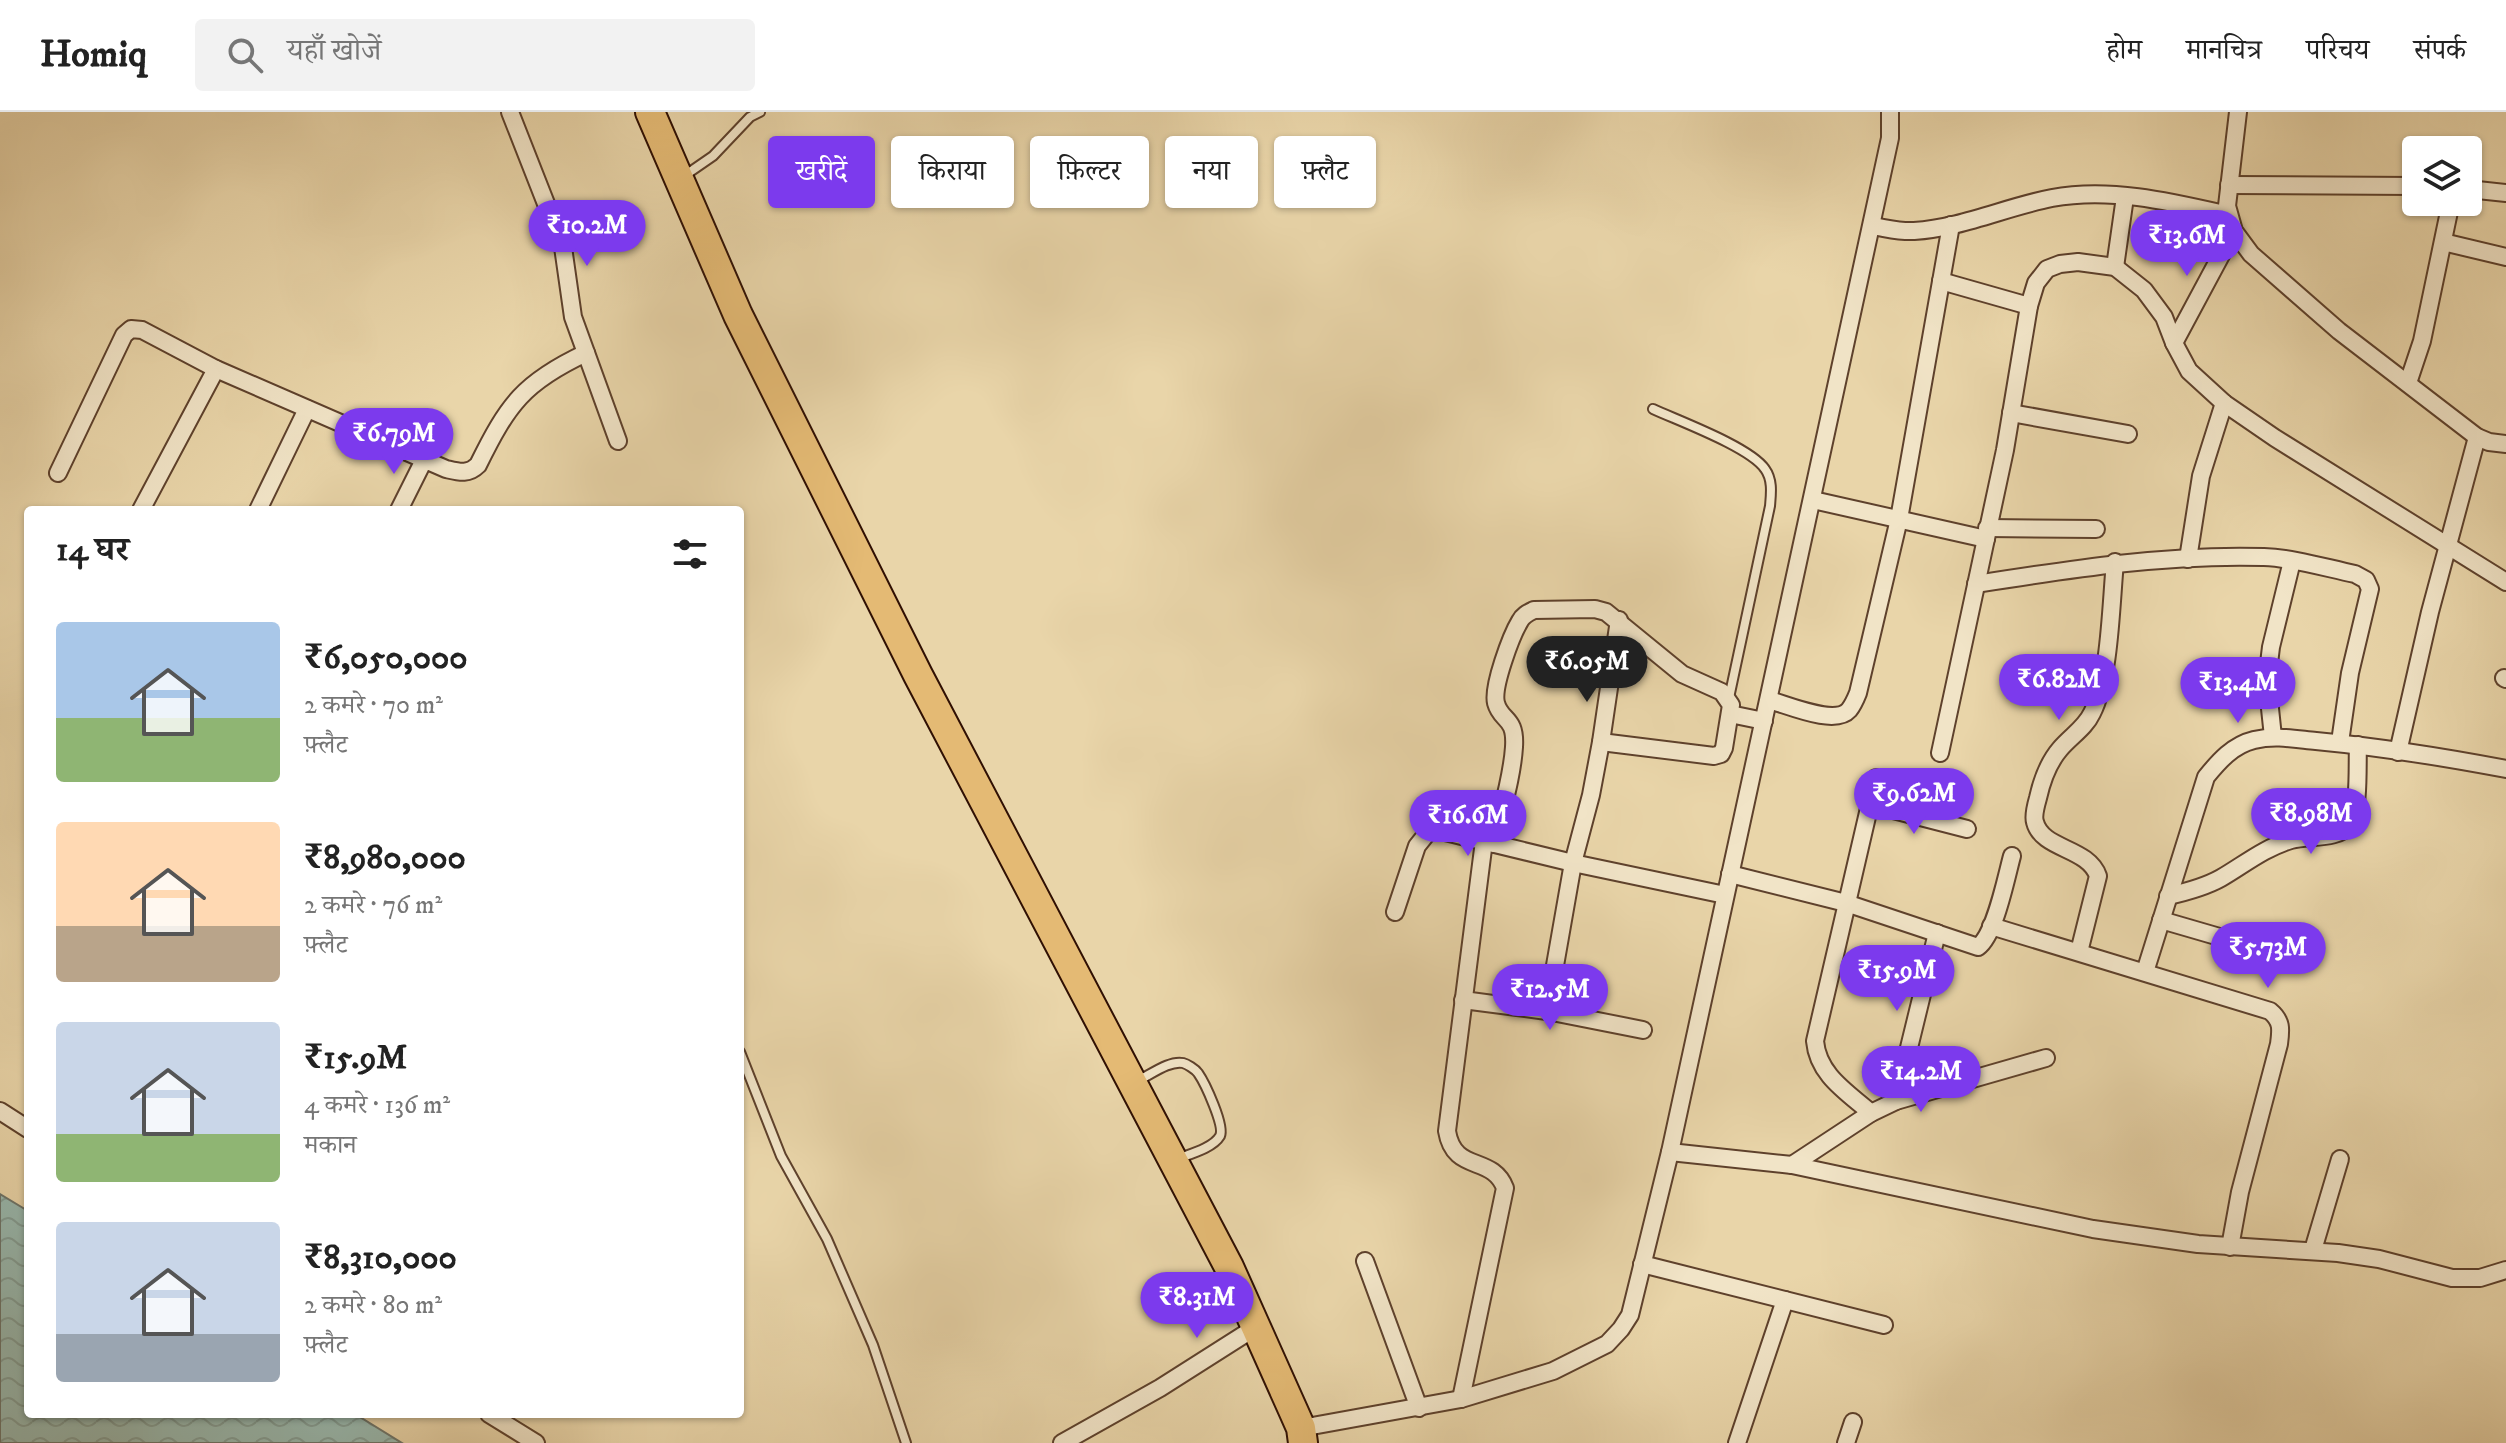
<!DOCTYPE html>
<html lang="hi">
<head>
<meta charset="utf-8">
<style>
  body { margin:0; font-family:"IM FELL DW Pica","Noto Serif Devanagari",serif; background:#f2f2f2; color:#222; height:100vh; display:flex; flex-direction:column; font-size:30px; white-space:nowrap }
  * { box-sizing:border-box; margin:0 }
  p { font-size:26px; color:#767676 }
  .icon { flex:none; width:44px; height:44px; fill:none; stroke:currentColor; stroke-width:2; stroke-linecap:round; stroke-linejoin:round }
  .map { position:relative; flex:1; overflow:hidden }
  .drawer { position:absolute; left:24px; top:394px; width:720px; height:912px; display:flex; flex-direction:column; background:#fff; border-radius:8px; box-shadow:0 2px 6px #0004 }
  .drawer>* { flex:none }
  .hud { position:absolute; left:768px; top:24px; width:760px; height:72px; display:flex; gap:16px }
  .tools { position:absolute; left:2402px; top:24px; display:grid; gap:16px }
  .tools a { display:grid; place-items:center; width:80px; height:80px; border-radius:8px; background:#fff; box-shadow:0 2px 6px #0004; font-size:40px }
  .price { position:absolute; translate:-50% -68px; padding:0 18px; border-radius:28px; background:#7c3aed; color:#fff; font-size:26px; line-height:52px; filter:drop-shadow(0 2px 4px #0008) }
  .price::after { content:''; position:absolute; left:50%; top:48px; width:24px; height:18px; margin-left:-12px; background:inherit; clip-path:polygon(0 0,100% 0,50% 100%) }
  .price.on { background:#222; color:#fff }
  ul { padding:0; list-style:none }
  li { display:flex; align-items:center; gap:24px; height:200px; padding:0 32px }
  li span { display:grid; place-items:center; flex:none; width:224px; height:160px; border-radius:8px; color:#555 }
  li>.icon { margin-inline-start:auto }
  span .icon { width:96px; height:96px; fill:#fffc; stroke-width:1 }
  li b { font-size:34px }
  h2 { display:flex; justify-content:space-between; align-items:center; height:96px; padding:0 32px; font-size:34px }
  .pill { padding:0 28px; border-radius:8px; background:#fff; box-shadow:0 2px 6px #0004; font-size:28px; line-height:72px }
  .pill.on { background:#7c3aed; color:#fff }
  header { display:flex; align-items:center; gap:48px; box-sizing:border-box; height:112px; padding:0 40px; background:#fff; border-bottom:2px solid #e0e0e0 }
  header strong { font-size:38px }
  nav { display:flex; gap:44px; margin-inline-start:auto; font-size:28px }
  .search { width:560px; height:72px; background:#f2f2f2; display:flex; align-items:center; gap:20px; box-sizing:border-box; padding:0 28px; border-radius:8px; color:#767676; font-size:30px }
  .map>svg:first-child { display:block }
  .water { fill:url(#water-waves); stroke:#6e756a; stroke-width:2 }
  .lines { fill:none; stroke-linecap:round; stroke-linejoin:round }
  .service-casing { stroke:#5e412c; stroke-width:12 }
  .minor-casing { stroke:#5e412c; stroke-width:20 }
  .trunk-casing { stroke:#301003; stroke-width:32 }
  .service { stroke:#f1e4c7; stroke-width:8 }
  .minor { stroke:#f1e4c7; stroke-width:16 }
  .trunk { stroke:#e4ba74; stroke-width:28 }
</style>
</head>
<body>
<header>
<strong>Homiq</strong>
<div class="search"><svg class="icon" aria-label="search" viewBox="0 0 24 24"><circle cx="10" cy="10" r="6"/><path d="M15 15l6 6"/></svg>यहाँ खोजें</div>
<nav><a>होम</a><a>मानचित्र</a><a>परिचय</a><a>संपर्क</a></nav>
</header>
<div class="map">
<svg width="2506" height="1331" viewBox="0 0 2506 1331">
  <defs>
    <pattern id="water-waves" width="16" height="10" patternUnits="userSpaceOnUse" patternTransform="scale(2)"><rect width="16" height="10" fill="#98b8ae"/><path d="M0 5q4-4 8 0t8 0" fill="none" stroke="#839d94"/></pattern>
  </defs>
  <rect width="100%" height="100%" fill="#e9d5a9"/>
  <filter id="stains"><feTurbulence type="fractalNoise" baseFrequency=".0025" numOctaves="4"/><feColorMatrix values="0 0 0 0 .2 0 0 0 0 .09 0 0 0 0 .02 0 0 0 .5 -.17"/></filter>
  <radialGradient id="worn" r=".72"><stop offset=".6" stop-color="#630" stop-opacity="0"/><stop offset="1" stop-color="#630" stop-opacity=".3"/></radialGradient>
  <!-- water -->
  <polygon class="water" points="0,1082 28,1099 28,1302 355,1302 402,1331 0,1331"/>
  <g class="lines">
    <!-- service casing -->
    <g class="service-casing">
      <g id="service">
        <polyline points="684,64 713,44 750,5 760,0"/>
        <path d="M1653,297C1679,309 1750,335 1765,357C1773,368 1771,382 1770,394L1729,586"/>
        <polyline points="740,940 781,1044 827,1127 873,1233 906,1331"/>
        <path d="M1137,969C1149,964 1169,948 1183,951C1187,952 1195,957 1198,961C1205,971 1225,1014 1220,1024C1213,1036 1190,1042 1177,1047"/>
      </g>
    </g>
    <!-- minor casing -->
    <g class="minor-casing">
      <g id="minor">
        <polyline points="510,0 563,135 573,205 618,329"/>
        <polyline points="2238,0 2227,94 2234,119 2251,142 2339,219 2477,325 2489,330 2506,332"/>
        <polyline points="2229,73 2416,74"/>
        <polyline points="2468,77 2506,81"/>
        <path d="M1872,114C1886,116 1900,120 1914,119C1961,116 2006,95 2052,86C2110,75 2172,90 2229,103"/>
        <polyline points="2443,130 2506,145"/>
        <polyline points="2115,155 2125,85"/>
        <polyline points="1941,169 2029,194"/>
        <polyline points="2174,231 2234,119"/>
        <polyline points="2408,271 2422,229 2451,90"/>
        <polyline points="2011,301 2128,322"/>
        <path d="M58,361L124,223L131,217L142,218L216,257L446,357C459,360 468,363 478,353C508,292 524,270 586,241"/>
        <polyline points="1813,388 1986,427"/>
        <polyline points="141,398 216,257"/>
        <polyline points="258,398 307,297"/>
        <polyline points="399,398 424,348"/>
        <polyline points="1987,416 2096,417"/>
        <polyline points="2188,447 2201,364 2224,291"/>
        <path d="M1976,472C2072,457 2167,442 2264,445C2294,446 2326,456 2355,462L2366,468L2370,477L2350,561L2340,630"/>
        <polyline points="2504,566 2506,567"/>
        <path d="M1769,588C1788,593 1835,614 1849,598C1853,593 1856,586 1858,581L1899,407L1951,113"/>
        <polyline points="1730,602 1764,609"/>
        <polyline points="2273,625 2267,568 2271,535 2292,449"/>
        <polyline points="2398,640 2430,500 2477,325"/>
        <polyline points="1940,641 2005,338 2029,194 2036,171 2047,157 2060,152 2078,150 2115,155 2144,178 2164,205 2174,231 2189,259 2224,291 2275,326 2506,470"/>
        <polyline points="1870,692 1967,717"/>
        <path d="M1494,732C1501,700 1512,667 1514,635C1516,604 1501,610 1496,591C1492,575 1511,524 1520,509C1523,503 1528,501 1534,498L1595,497L1606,500L1682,562L1722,580L1731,593L1724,636L1721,642L1714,644L1601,630"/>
        <path d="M1730,762L1846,791L1978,835C1995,823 2006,766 2012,744"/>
        <path d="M2168,784C2186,780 2205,775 2221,766C2245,752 2264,736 2291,728C2307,723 2339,728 2349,713C2360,698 2357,653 2358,633"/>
        <polyline points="1395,800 1417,734 1429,719 1441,719 1573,751 1725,783"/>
        <polyline points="2161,808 2285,844"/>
        <path d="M1991,814L2270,899C2282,909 2281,917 2279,932L2240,1080L2230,1135"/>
        <path d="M2079,840L2098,764C2088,735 2042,738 2035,710C2033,704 2036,693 2038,686C2042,668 2048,651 2060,637C2071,624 2085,616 2092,601C2110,566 2111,491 2115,450"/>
        <path d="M2145,860L2206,665C2219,649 2233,633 2254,628C2275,623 2295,627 2316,629C2379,635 2443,645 2506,657"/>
        <polyline points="1463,888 1547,899 1643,918"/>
        <polyline points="1547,899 1573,751 1591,683 1601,630 1619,508"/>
        <polyline points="1896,989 1937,821"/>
        <polyline points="0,999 28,1017"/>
        <path d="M1871,1001C1847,980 1818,963 1815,929L1876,666"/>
        <polyline points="1670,1040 1792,1053 2093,1117 2198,1132 2338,1141 2379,1147 2452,1166 2480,1166 2506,1158"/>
        <polyline points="1792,1053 1871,1001 1896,989 2046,946"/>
        <polyline points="2313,1138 2340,1047"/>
        <polyline points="1365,1149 1419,1296"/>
        <polyline points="1642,1152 1884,1213"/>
        <path d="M1461,1287L1505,1076C1492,1042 1454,1062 1447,1019L1484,729"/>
        <polyline points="489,1302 536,1331"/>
        <polyline points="1301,1316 1461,1287 1553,1259 1607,1232 1621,1217 1630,1203 1670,1040 1890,26 1890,0"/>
        <polyline points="1062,1331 1160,1276 1256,1215"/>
        <polyline points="1737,1331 1785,1188"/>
        <polyline points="1846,1331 1853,1310"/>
      </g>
    </g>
    <!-- trunk casing -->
    <g class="trunk-casing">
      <polyline id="trunk" points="650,0 738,203 918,563 1229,1155 1293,1298 1301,1316 1303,1331"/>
    </g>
    <!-- service -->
    <use href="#service" class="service"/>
    <!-- minor -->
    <use href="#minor" class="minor"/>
    <!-- trunk -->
    <use href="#trunk" class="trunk"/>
  </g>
  <rect width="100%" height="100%" filter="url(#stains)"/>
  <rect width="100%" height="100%" fill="url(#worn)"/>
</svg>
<div class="tools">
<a><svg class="icon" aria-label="layers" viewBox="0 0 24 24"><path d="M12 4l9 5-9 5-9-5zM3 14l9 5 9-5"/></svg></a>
</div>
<b class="price" style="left:587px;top:156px">₹10.2M</b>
<b class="price" style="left:2187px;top:166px">₹13.6M</b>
<b class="price" style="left:394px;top:364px">₹6.79M</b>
<b class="price on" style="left:1587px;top:592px">₹6.05M</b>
<b class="price" style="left:2059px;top:610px">₹6.82M</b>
<b class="price" style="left:2238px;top:613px">₹13.4M</b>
<b class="price" style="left:1914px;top:724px">₹9.62M</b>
<b class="price" style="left:2311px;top:744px">₹8.98M</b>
<b class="price" style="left:1468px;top:746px">₹16.6M</b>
<b class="price" style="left:2268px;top:878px">₹5.73M</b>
<b class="price" style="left:1897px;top:901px">₹15.9M</b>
<b class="price" style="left:1550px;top:920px">₹12.5M</b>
<b class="price" style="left:1921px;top:1002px">₹14.2M</b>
<b class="price" style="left:1197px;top:1228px">₹8.31M</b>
<div class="hud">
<a class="pill on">खरीदें</a>
<a class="pill">किराया</a>
<a class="pill">फ़िल्टर</a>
<a class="pill">नया</a>
<a class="pill">फ़्लैट</a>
</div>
<section class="drawer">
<h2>14 घर<svg class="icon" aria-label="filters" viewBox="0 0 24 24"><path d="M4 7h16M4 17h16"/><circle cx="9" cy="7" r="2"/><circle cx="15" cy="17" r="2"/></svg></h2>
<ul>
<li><span style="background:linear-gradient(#a9c7e8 60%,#8fb573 0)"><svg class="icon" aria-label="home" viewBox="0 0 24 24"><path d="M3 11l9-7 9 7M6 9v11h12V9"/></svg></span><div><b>₹6,050,000</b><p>2 कमरे · 70 m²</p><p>फ़्लैट</p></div></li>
<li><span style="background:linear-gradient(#ffd9b3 65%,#b9a48a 0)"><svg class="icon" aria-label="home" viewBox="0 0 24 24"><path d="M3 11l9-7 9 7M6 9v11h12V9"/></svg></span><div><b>₹8,980,000</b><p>2 कमरे · 76 m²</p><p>फ़्लैट</p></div></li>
<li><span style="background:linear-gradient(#c9d6e8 70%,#8fb573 0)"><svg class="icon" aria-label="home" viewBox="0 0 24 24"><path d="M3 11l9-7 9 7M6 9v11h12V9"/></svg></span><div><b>₹15.9M</b><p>4 कमरे · 136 m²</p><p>मकान</p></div></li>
<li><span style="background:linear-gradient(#c9d6e8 70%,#9aa5b1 0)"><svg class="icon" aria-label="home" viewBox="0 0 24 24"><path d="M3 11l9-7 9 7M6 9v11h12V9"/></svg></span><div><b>₹8,310,000</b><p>2 कमरे · 80 m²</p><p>फ़्लैट</p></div></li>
</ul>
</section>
</div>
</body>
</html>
